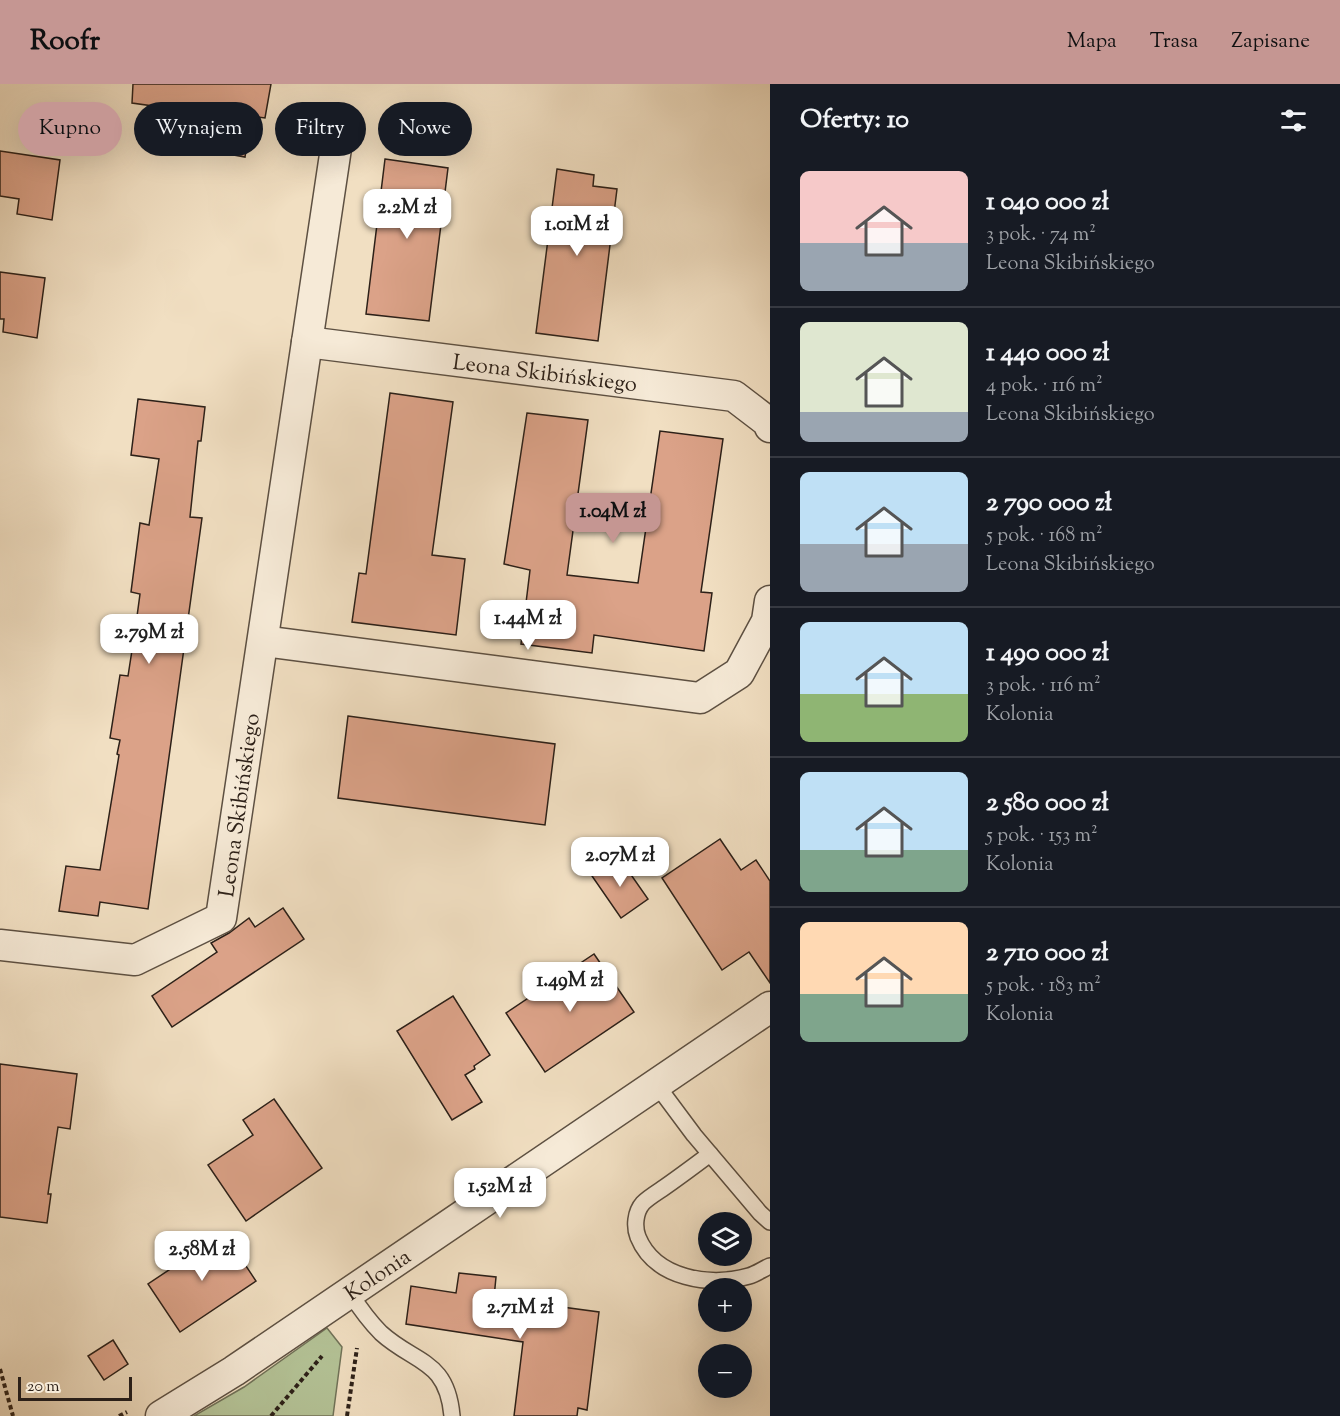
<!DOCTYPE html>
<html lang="pl">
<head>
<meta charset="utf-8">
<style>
  body { margin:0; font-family:"Sorts Mill Goudy",serif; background:#20242c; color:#f1f3f6; height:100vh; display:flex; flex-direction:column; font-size:22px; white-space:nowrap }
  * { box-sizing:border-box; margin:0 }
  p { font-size:20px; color:#9ea1a6 }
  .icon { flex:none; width:33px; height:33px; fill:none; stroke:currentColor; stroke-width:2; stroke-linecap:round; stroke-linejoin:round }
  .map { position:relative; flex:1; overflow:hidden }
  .details { display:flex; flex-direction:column; background:#171b24; width:570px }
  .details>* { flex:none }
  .top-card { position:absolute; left:18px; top:18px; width:570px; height:54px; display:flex; gap:12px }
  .fabs { position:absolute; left:698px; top:1128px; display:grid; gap:12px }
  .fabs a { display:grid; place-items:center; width:54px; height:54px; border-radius:50%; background:#171b24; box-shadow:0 6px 24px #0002; font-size:30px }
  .scale { position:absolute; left:18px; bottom:15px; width:114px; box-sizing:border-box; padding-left:6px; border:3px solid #2c2018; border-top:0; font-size:16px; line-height:21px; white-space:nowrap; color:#2c2018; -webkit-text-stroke:4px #f6ead7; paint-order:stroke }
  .price { position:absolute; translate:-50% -51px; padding:0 14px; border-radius:12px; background:#fff; color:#222; font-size:20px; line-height:39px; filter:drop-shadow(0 2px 3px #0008) }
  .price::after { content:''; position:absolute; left:50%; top:36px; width:18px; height:14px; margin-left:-9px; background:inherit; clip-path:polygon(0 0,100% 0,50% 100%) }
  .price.active { background:#c59692; color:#111 }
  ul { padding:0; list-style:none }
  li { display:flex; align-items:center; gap:18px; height:150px; padding:0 30px }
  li+li { border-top:2px solid #363941 }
  li span { display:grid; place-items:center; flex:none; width:168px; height:120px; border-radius:9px; color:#555 }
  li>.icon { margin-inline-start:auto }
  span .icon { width:72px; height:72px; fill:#fffc; stroke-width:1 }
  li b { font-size:26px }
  h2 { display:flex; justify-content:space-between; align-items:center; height:72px; padding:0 30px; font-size:26px }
  .tag { padding:0 21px; border-radius:27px; background:#171b24; box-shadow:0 6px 24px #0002; font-size:21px; line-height:54px }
  .tag.active { background:#c59692; color:#111 }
  header { display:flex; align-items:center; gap:36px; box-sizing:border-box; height:84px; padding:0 30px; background:#c59692; color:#111 }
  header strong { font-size:28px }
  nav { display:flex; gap:33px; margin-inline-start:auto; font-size:21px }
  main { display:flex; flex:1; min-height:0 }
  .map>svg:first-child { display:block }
  .green { fill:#b4c397; stroke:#707258; stroke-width:1.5 }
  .building { fill:#dba288; stroke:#2c2018; stroke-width:1.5 }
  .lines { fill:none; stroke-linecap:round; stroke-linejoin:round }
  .service-casing { stroke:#5d5042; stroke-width:18 }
  .minor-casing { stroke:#5d5042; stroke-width:33 }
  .path { stroke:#2c2018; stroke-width:4; stroke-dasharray:4.5 3; stroke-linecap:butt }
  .service { stroke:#f6ead7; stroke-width:15 }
  .minor { stroke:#f6ead7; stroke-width:30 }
  .labels { text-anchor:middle; stroke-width:4.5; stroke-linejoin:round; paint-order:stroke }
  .street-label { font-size:22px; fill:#2c2018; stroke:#f6ead7 }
</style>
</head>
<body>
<header>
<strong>Roofr</strong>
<nav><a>Mapa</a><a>Trasa</a><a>Zapisane</a></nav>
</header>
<main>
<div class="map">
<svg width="770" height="1332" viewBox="0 0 770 1332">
  <rect width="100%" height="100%" fill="#f1dfc2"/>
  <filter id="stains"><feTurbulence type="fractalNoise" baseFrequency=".00333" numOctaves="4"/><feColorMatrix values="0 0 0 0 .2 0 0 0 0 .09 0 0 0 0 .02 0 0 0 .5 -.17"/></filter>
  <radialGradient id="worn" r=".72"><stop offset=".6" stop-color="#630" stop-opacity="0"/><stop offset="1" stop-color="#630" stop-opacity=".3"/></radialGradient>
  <!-- green -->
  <polygon class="green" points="327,1244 342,1263 333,1332 194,1332 244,1303"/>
  <!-- building -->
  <g class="building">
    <polygon points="133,0 271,0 265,34 251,32 245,73 184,62 189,27 132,19"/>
    <polygon points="0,67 60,76 52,136 17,130 19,115 0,112"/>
    <polygon points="385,75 448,84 429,237 366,230"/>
    <polygon points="557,85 594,91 593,102 617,105 598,257 536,249"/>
    <polygon points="0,188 45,194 37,254 3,248 4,235 0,235"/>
    <polygon points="390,309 453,318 432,471 465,475 456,551 352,538 359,489 366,490"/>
    <polygon points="138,315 205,323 201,357 198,357 190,433 202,434 148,825 100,818 98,832 59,827 66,782 100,786 119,671 117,670 120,656 110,654 120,591 128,592 135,547 140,510 131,508 140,439 149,441 159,375 131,371"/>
    <polygon points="527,329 588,336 567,491 638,499 660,347 723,355 701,508 712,509 704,567 594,551 592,569 521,560 530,486 504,480"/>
    <polygon points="348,632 555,660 545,741 338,714"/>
    <polygon points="720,755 741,786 756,776 770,797 770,899 749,868 722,886 662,794"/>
    <polygon points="620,775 648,815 621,834 592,792"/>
    <polygon points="283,824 304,855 172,943 152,912 217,868 211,859 229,849 249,834 255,843"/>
    <polygon points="594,870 634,928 545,988 506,929"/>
    <polygon points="453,912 490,971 474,982 475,985 465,991 482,1018 452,1036 397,947"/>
    <polygon points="0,980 77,990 70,1045 58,1043 48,1110 51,1110 47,1139 0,1133"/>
    <polygon points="274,1015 322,1084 246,1137 208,1081 253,1051 243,1036"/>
    <polygon points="224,1149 256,1197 180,1248 148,1200"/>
    <polygon points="459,1189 496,1193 494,1214 599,1228 587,1326 578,1324 577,1332 514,1332 523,1258 406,1240 411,1202 456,1209"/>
    <polygon points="113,1256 128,1280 104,1296 88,1272"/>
  </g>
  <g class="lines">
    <!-- service casing -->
    <g class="service-casing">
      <g id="service">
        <polyline points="656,1000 694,1051 760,1129 770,1138"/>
        <path d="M710,1070C694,1082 678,1094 662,1105C656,1109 648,1114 643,1119C635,1128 634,1143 638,1153C655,1195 710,1203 749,1192C756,1190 763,1185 770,1182"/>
        <path d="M350,1209C359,1223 369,1237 381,1249C415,1280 447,1275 452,1332"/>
      </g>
    </g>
    <!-- minor casing -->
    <g class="minor-casing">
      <g id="minor">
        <polyline points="307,258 734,312 768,338 770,343"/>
        <polyline points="263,557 700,614 739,589 767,537 770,517"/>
        <polyline points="0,861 135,876 221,834 339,44"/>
        <polyline points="161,1332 234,1287 770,923"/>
      </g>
    </g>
    <!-- path -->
    <g class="path">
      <polyline points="0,1285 13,1332"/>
      <polyline points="119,1332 127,1328"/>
      <polyline points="271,1332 322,1272"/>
      <polyline points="347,1332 357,1264"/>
    </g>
    <!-- service -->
    <use href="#service" class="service"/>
    <!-- minor -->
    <use href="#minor" class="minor"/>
  </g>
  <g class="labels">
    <!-- street labels -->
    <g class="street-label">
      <text transform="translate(545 288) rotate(7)" y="8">Leona Skibińskiego</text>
      <text transform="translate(238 721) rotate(-82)" y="8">Leona Skibińskiego</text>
      <text transform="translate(377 1190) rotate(-34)" y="8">Kolonia</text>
    </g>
  </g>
  <rect width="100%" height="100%" filter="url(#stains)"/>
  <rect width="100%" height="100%" fill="url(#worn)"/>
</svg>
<div class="fabs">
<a><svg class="icon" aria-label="layers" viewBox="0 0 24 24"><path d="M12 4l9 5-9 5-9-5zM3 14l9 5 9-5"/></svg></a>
<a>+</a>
<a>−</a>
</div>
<div class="scale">20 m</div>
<b class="price" style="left:407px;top:156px">2.2M zł</b>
<b class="price" style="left:577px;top:173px">1.01M zł</b>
<b class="price active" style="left:613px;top:460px">1.04M zł</b>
<b class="price" style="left:528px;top:567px">1.44M zł</b>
<b class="price" style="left:149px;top:581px">2.79M zł</b>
<b class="price" style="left:620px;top:804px">2.07M zł</b>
<b class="price" style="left:570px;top:929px">1.49M zł</b>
<b class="price" style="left:500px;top:1135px">1.52M zł</b>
<b class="price" style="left:202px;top:1198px">2.58M zł</b>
<b class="price" style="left:520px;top:1256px">2.71M zł</b>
<div class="top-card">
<a class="tag active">Kupno</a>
<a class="tag">Wynajem</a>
<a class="tag">Filtry</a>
<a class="tag">Nowe</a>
</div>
</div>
<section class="details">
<h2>Oferty: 10<svg class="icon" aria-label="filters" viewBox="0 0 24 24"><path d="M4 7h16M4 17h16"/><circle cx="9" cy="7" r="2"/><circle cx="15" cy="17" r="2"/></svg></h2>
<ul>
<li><span style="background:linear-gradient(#f6c9c9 60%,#9aa5b1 0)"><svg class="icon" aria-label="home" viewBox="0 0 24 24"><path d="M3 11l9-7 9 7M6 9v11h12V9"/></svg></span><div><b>1 040 000 zł</b><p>3 pok. · 74 m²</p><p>Leona Skibińskiego</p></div></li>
<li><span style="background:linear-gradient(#dfe7d0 75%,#9aa5b1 0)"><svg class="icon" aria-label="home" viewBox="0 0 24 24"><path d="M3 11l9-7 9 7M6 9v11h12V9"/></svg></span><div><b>1 440 000 zł</b><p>4 pok. · 116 m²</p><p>Leona Skibińskiego</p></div></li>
<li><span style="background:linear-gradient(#bfe0f5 60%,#9aa5b1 0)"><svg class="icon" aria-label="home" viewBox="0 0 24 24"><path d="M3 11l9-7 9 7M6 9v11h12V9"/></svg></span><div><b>2 790 000 zł</b><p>5 pok. · 168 m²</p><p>Leona Skibińskiego</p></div></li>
<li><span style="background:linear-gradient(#bfe0f5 60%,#8fb573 0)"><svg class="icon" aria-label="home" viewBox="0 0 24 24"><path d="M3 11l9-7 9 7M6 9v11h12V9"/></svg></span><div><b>1 490 000 zł</b><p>3 pok. · 116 m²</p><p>Kolonia</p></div></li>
<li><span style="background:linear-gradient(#bfe0f5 65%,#7fa58c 0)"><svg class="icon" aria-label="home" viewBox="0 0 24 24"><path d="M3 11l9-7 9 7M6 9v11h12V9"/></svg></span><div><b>2 580 000 zł</b><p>5 pok. · 153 m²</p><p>Kolonia</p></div></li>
<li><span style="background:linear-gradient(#ffd9b3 60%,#7fa58c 0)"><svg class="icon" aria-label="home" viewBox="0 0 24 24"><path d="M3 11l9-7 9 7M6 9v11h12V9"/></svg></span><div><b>2 710 000 zł</b><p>5 pok. · 183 m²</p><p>Kolonia</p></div></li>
</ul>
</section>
</main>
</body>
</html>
